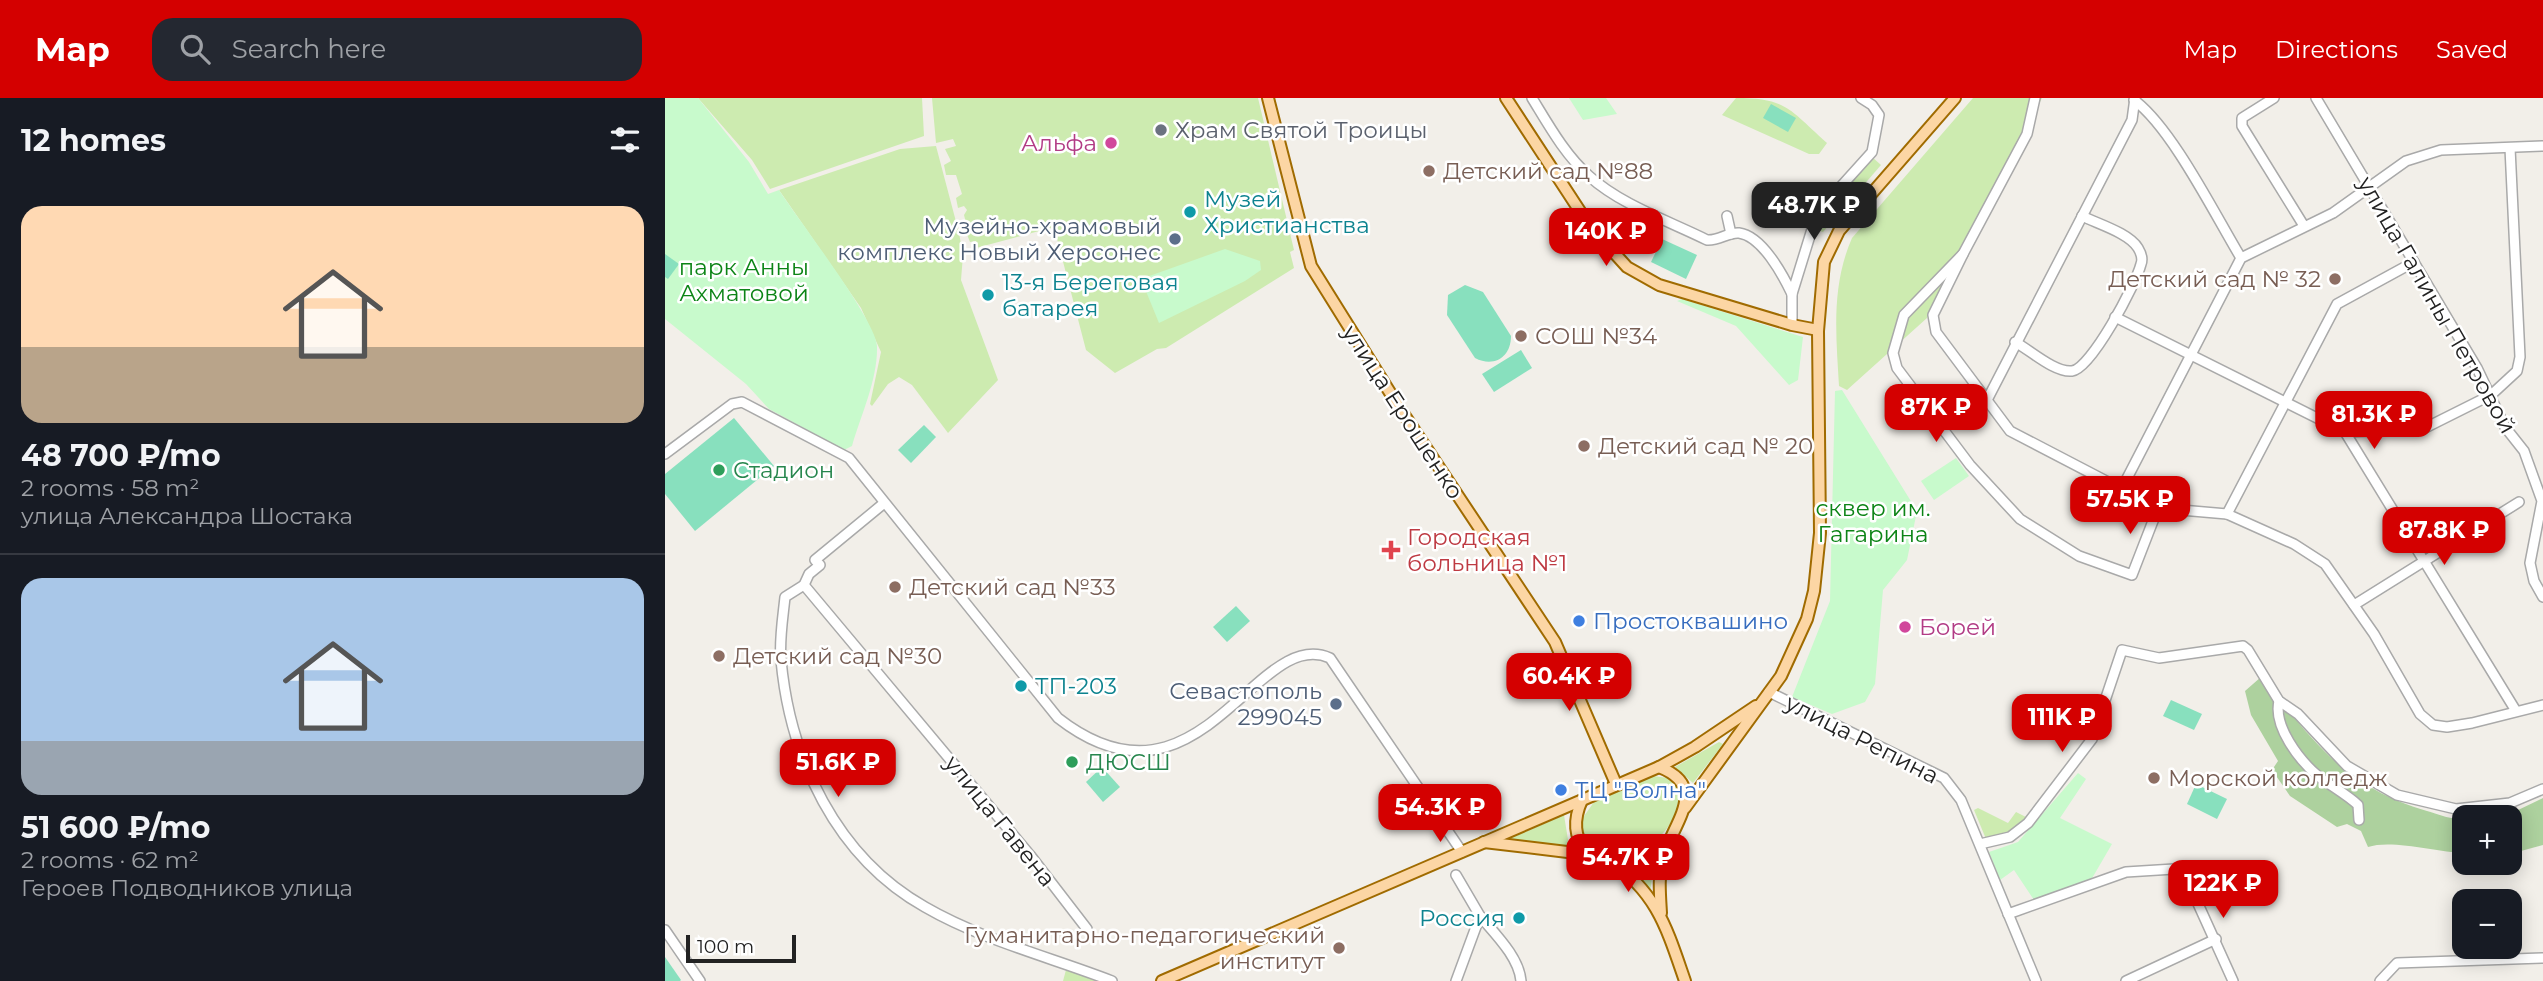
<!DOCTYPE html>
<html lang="en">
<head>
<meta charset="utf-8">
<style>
  body { margin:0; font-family:Montserrat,sans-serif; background:#242831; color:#f1f3f6; height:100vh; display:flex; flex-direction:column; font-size:26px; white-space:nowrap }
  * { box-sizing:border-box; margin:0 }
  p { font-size:23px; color:#9ea1a6 }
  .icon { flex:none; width:38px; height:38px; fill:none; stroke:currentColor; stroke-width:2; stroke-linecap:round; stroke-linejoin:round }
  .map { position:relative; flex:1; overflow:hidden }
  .panel { display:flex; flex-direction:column; background:#171b24; width:665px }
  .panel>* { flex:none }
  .buttons { position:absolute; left:1787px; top:707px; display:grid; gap:14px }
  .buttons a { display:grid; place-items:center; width:70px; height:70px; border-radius:14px; background:#171b24; box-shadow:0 4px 18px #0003; font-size:35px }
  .scale { position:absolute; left:21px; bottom:18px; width:110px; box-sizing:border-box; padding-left:7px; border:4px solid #222; border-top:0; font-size:19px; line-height:24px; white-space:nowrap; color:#222; -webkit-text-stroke:5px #fff; paint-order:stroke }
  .price { position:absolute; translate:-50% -60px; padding:0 16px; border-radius:14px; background:#d40000; color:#fff; font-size:23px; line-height:46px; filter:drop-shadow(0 2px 4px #0008) }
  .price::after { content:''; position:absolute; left:50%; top:42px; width:21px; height:16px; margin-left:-10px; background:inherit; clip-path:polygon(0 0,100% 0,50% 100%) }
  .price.active { background:#222; color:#fff }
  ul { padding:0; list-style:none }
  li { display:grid; align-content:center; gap:14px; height:371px; padding:0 21px }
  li+li { border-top:2px solid #363941 }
  li span { display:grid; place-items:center; height:217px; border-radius:21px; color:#555 }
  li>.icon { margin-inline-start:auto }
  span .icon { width:126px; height:126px; fill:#fffc; stroke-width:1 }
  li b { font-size:30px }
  h2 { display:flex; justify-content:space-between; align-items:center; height:84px; padding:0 21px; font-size:30px }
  header { display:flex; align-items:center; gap:42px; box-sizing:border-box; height:98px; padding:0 35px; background:#d40000; color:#fff }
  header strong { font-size:33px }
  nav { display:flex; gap:38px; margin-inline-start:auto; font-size:24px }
  .search { width:490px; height:63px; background:#242831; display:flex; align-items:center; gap:18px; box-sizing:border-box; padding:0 24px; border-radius:21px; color:#9ea1a6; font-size:26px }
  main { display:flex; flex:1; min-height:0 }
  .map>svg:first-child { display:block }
  .grass { fill:#cdebb0 }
  .forest { fill:#add19e }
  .park { fill:#c8facc }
  .pitch { fill:#88e0be }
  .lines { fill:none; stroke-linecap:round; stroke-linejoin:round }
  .minor-casing { stroke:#a9a9a9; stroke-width:12 }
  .major-casing { stroke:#a06b00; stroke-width:14 }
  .minor { stroke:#fff; stroke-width:9 }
  .major { stroke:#fcd6a4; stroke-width:10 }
  .worship-dot { fill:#6b7280; stroke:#fff; stroke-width:2.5 }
  .hotel-dot { fill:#d1479c; stroke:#fff; stroke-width:2.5 }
  .education-dot { fill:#8d6e63; stroke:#fff; stroke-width:2.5 }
  .culture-dot { fill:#0f9aa8; stroke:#fff; stroke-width:2.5 }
  .service-dot { fill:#5c6f8a; stroke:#fff; stroke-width:2.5 }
  .leisure-dot { fill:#2e9e5b; stroke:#fff; stroke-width:2.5 }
  .health-dot { fill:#e0444e; stroke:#fff; stroke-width:2.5 }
  .shop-dot { fill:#3f7fe0; stroke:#fff; stroke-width:2.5 }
  .labels { text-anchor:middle; stroke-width:5; stroke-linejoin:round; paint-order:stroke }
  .worship-label { font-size:23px; fill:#5b616d; stroke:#fff; text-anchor:start }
  .hotel-label { font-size:23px; fill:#b23c85; stroke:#fff; text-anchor:end }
  .education-label { font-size:23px; fill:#785e54; stroke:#fff; text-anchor:start }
  .culture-label { font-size:23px; fill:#0d838f; stroke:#fff; text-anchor:start }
  .service-label { font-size:23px; fill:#4e5e75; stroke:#fff; text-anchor:end }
  .park-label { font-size:23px; fill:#0c8416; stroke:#fff }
  .street-label { font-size:23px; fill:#222; stroke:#fff }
  .leisure-label { font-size:23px; fill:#27864d; stroke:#fff; text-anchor:start }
  .health-label { font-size:23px; fill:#be3a42; stroke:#fff; text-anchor:start }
  .shop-label { font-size:23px; fill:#366cbe; stroke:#fff; text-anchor:start }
</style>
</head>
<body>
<header>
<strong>Map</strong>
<div class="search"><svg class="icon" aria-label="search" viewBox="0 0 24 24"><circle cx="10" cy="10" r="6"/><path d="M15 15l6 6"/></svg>Search here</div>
<nav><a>Map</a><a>Directions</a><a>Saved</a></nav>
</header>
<main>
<section class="panel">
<h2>12 homes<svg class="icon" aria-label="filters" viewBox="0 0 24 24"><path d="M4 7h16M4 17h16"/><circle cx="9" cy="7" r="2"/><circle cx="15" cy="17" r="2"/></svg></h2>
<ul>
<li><span style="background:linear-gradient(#ffd9b3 65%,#b9a48a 0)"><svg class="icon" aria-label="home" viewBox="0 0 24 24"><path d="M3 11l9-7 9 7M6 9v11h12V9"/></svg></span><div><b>48 700 ₽/mo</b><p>2 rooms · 58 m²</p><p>улица Александра Шостака</p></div></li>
<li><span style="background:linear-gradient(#a9c7e8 75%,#9aa5b1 0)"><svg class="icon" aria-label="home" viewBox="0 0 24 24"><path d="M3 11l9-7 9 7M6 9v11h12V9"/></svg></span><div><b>51 600 ₽/mo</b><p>2 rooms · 62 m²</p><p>Героев Подводников улица</p></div></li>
</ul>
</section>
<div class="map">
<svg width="1878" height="883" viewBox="0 0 1878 883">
  <rect width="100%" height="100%" fill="#f2efe9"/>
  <!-- grass -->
  <g class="grass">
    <polygon points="33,0 257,0 259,38 105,91 87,62"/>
    <polygon points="267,0 593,0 629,152 625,154 629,170 501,250 492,251 450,275 421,252 389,129 311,150 311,143 305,144 301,134 308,130 306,126 301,125 299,117 302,112 299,108 293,110 291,100 297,96 291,77 281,77 279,67 286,63 280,51 291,48 288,41 271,45"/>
    <path d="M1071,0C1122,0 1125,12 1162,45L1154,56H1144L1057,17Z"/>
    <path d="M1308,0H1377L1262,220L1182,292L1174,288C1171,236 1166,188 1187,140Z"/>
    <polygon points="271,48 294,135 298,157 296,182 333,282 283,335 247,287 234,279 223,286 207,308 205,306 216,254 196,210 114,92 235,51"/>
    <polygon points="1207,59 1216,67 1158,134 1152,132 1159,115"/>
    <polygon points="1054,644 1058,646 1028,685 1010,669"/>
    <path d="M988,678L1003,680L1014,691C1016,737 968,770 926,748L917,732V721L929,704Z"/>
    <polygon points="1313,710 1343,725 1351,714 1361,719 1360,724 1343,735 1321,741 1309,712"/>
    <polygon points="899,717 904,748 844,741"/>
    <polygon points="989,764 985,795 967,773"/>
    <polygon points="401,872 432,883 398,883"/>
  </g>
  <!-- forest -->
  <g class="forest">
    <path d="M1596,579C1648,642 1679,689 1762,713C1773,716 1788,723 1799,720V755C1772,754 1726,741 1703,749L1696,733L1682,726L1672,729L1625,698L1607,672L1613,663L1586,617L1580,593Z"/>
    <polygon points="1878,700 1878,747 1845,756 1844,719 1803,719 1849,714"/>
  </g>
  <!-- park -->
  <g class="park">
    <path d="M0,0H33L84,64L103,96L114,92C132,120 211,222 212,248C213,281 196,317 187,348L179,352L104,311L81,286L0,221Z"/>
    <polygon points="904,0 941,0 952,16 918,22"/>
    <polygon points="560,151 595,163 596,172 580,183 494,225 476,181"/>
    <polygon points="1017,201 1138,239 1133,282 1124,287 1071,228 1012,203"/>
    <polygon points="1177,292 1252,413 1242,462 1218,492 1210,586 1200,604 1167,616 1127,599 1165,503 1170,293"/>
    <polygon points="1291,360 1304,378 1269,402 1256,383"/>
    <polygon points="1413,675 1421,681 1395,720 1447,746 1426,782 1369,802 1349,772 1335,782 1324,754 1353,744"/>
  </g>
  <!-- pitch -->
  <g class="pitch">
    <polygon points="1106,6 1131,20 1123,34 1098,20"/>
    <polygon points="997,141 1032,157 1021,181 986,164"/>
    <polygon points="0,156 14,166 3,181 0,179"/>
    <path d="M800,187L818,194L846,238C846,259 829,270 810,260L782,217L783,197Z"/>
    <polygon points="856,252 867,270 829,294 817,276"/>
    <polygon points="69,320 109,368 30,433 0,396 0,376"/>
    <polygon points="259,327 271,339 246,365 233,352"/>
    <polygon points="571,508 585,523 562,544 548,529"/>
    <polygon points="1506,602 1537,616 1529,632 1498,618"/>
    <polygon points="437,669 455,689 438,704 421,684"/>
    <polygon points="1531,686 1562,701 1552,721 1522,706"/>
    <polygon points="0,859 16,882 15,883 0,883"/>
  </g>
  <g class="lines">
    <!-- minor casing -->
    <g class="minor-casing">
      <g id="minor">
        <path d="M867,0C883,26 900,57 924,78C956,107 1004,123 1042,142C1054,143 1063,134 1074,135C1097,138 1118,177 1127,196"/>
        <polyline points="1370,0 1362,36 1298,156 1239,217 1228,255 1232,270 1305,367 1355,421 1414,458 1467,477 1493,410"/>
        <polyline points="1609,0 1577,20 1577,28 1639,128"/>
        <polyline points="1651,0 1812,270 1840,329 1859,353 1877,403 1865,465 1869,483 1878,499"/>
        <path d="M1469,2C1507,30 1550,117 1576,160"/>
        <polyline points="1062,118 1066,136"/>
        <polyline points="1298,156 1268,217 1271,234 1345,333 1493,410 1562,416 1629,446 1660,466 1709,536 1755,616 1768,627 1782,629 1807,625 1878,607"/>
        <polyline points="1450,219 1680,334 1851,613"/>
        <polyline points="1127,227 1127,196 1152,115 1207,54 1214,17 1207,7 1196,0"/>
        <path d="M1350,244C1365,252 1390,275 1407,273C1426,271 1471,186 1476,166C1478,161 1476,155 1473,150C1464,135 1433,126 1417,118"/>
        <polyline points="1321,304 1467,22 1470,0"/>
        <polyline points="1680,334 1758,331 1826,297 1852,273 1855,259 1845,50"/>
        <path d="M0,356L67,306L77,304L184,360L393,620C534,730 591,526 665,560L797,754"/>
        <polyline points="1457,390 1576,160 1668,115 1741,63 1776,52 1878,48"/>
        <path d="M218,406L150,462L155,467L144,476L139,487L120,499C118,519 114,542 116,562C125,660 171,759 260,809C317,842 385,859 447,883"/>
        <polyline points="1562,416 1672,206 1749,164"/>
        <polyline points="139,487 365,757 422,831"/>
        <polyline points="1689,507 1854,404"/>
        <polyline points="1104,594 1279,680 1296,702 1371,883"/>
        <path d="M1614,603C1608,628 1634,662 1653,678C1666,688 1681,696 1693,707L1694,722"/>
        <polyline points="1315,746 1345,739 1363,725 1427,641 1457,552 1494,560 1578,548 1583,552 1614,603 1633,616 1682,668 1732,697 1791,711 1845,705 1878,691"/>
        <polyline points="1343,816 1461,774 1509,771 1525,788 1568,883"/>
        <path d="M815,818C830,836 854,859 856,883"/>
        <polyline points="0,832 35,883"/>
        <polyline points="791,883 815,818 791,777"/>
        <polyline points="1461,883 1551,841"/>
        <polyline points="1715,883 1732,865 1878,860"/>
      </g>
    </g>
    <!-- major casing -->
    <g class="major-casing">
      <g id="major">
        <polyline points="603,0 646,168 734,309 890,544 951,686"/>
        <polyline points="841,0 924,127 962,169 994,187 1127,227 1153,232"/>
        <path d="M994,669C1046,689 1007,726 998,760C993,778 995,797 996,815"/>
        <path d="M917,702C898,744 927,770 969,760C981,757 992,750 1003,744"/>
        <polyline points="1020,710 1116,578 1142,521 1149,493 1155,435 1153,233 1159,164 1174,133 1290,0"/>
        <polyline points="819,744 927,757"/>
        <path d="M944,762C992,794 1002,831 1020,883"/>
        <polyline points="497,883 994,669 1030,649 1091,608"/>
      </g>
    </g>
    <!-- minor -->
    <use href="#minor" class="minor"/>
    <!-- major -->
    <use href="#major" class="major"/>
  </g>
  <!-- markers -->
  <circle class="worship-dot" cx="496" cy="32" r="7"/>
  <g class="hotel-dot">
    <circle cx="446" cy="45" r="7"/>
    <circle cx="1240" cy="529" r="7"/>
  </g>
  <g class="education-dot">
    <circle cx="764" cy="73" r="7"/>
    <circle cx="1670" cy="181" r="7"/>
    <circle cx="856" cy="238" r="7"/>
    <circle cx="919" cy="348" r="7"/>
    <circle cx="230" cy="489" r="7"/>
    <circle cx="54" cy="558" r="7"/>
    <circle cx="1489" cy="680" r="7"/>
    <circle cx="674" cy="850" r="7"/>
  </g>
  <g class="culture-dot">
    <circle cx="525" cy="114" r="7"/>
    <circle cx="323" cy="197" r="7"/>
    <circle cx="356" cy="588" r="7"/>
    <circle cx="854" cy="820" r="7"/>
  </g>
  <g class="service-dot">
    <circle cx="510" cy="141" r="7"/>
    <circle cx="671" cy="606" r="7"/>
  </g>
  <g class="leisure-dot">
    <circle cx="54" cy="372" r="7"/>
    <circle cx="407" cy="664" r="7"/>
  </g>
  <path class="health-dot" d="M722.5 441.5h7v7h7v7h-7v7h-7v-7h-7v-7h7z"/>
  <g class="shop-dot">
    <circle cx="914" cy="523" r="7"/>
    <circle cx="896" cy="692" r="7"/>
  </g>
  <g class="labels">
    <!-- worship labels -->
    <g class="worship-label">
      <text x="510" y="40">Храм Святой Троицы</text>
    </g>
    <!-- hotel labels -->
    <g class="hotel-label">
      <text x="432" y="53">Альфа</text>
      <text x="1254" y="537" text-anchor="start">Борей</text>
    </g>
    <!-- education labels -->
    <g class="education-label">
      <text x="778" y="81">Детский сад №88</text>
      <text x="1656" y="189" text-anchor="end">Детский сад № 32</text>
      <text x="870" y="246">СОШ №34</text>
      <text x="933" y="356">Детский сад № 20</text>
      <text x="244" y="497">Детский сад №33</text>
      <text x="68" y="566">Детский сад №30</text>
      <text x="1503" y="688">Морской колледж</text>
      <text x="660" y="845" text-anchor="end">Гуманитарно-педагогический<tspan x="660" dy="26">институт</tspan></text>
    </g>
    <!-- culture labels -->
    <g class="culture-label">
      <text x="539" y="109">Музей<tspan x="539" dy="26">Христианства</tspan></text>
      <text x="337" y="192">13-я Береговая<tspan x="337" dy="26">батарея</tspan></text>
      <text x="370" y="596">ТП-203</text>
      <text x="840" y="828" text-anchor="end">Россия</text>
    </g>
    <!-- service labels -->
    <g class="service-label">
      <text x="496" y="136">Музейно-храмовый<tspan x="496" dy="26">комплекс Новый Херсонес</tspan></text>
      <text x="657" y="601">Севастополь<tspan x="657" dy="26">299045</tspan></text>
    </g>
    <!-- park labels -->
    <g class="park-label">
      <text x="79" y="177">парк Анны<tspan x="79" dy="26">Ахматовой</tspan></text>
      <text x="1208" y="418">сквер им.<tspan x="1208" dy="26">Гагарина</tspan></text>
    </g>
    <!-- street labels -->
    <g class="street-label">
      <text transform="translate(1772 207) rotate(60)" y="8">улица Галины Петровой</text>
      <text transform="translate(738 314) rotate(57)" y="8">улица Ерошенко</text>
      <text transform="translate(1197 641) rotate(27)" y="8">улица Репина</text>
      <text transform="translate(335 723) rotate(51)" y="8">улица Гавена</text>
    </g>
    <!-- leisure labels -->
    <g class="leisure-label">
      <text x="68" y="380">Стадион</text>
      <text x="421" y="672">ДЮСШ</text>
    </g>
    <!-- health labels -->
    <g class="health-label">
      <text x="742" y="447">Городская<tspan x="742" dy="26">больница №1</tspan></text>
    </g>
    <!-- shop labels -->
    <g class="shop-label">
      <text x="928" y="531">Простоквашино</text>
      <text x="910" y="700">ТЦ "Волна"</text>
    </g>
  </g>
</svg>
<div class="buttons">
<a>+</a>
<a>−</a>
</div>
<div class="scale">100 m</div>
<b class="price active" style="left:1149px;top:144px">48.7K ₽</b>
<b class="price" style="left:941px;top:170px">140K ₽</b>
<b class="price" style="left:1271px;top:346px">87K ₽</b>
<b class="price" style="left:1709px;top:353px">81.3K ₽</b>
<b class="price" style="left:1465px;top:438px">57.5K ₽</b>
<b class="price" style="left:1779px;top:469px">87.8K ₽</b>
<b class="price" style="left:904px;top:615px">60.4K ₽</b>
<b class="price" style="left:1397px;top:656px">111K ₽</b>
<b class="price" style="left:173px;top:701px">51.6K ₽</b>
<b class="price" style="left:775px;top:746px">54.3K ₽</b>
<b class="price" style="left:963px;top:796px">54.7K ₽</b>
<b class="price" style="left:1558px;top:822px">122K ₽</b>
</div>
</main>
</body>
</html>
